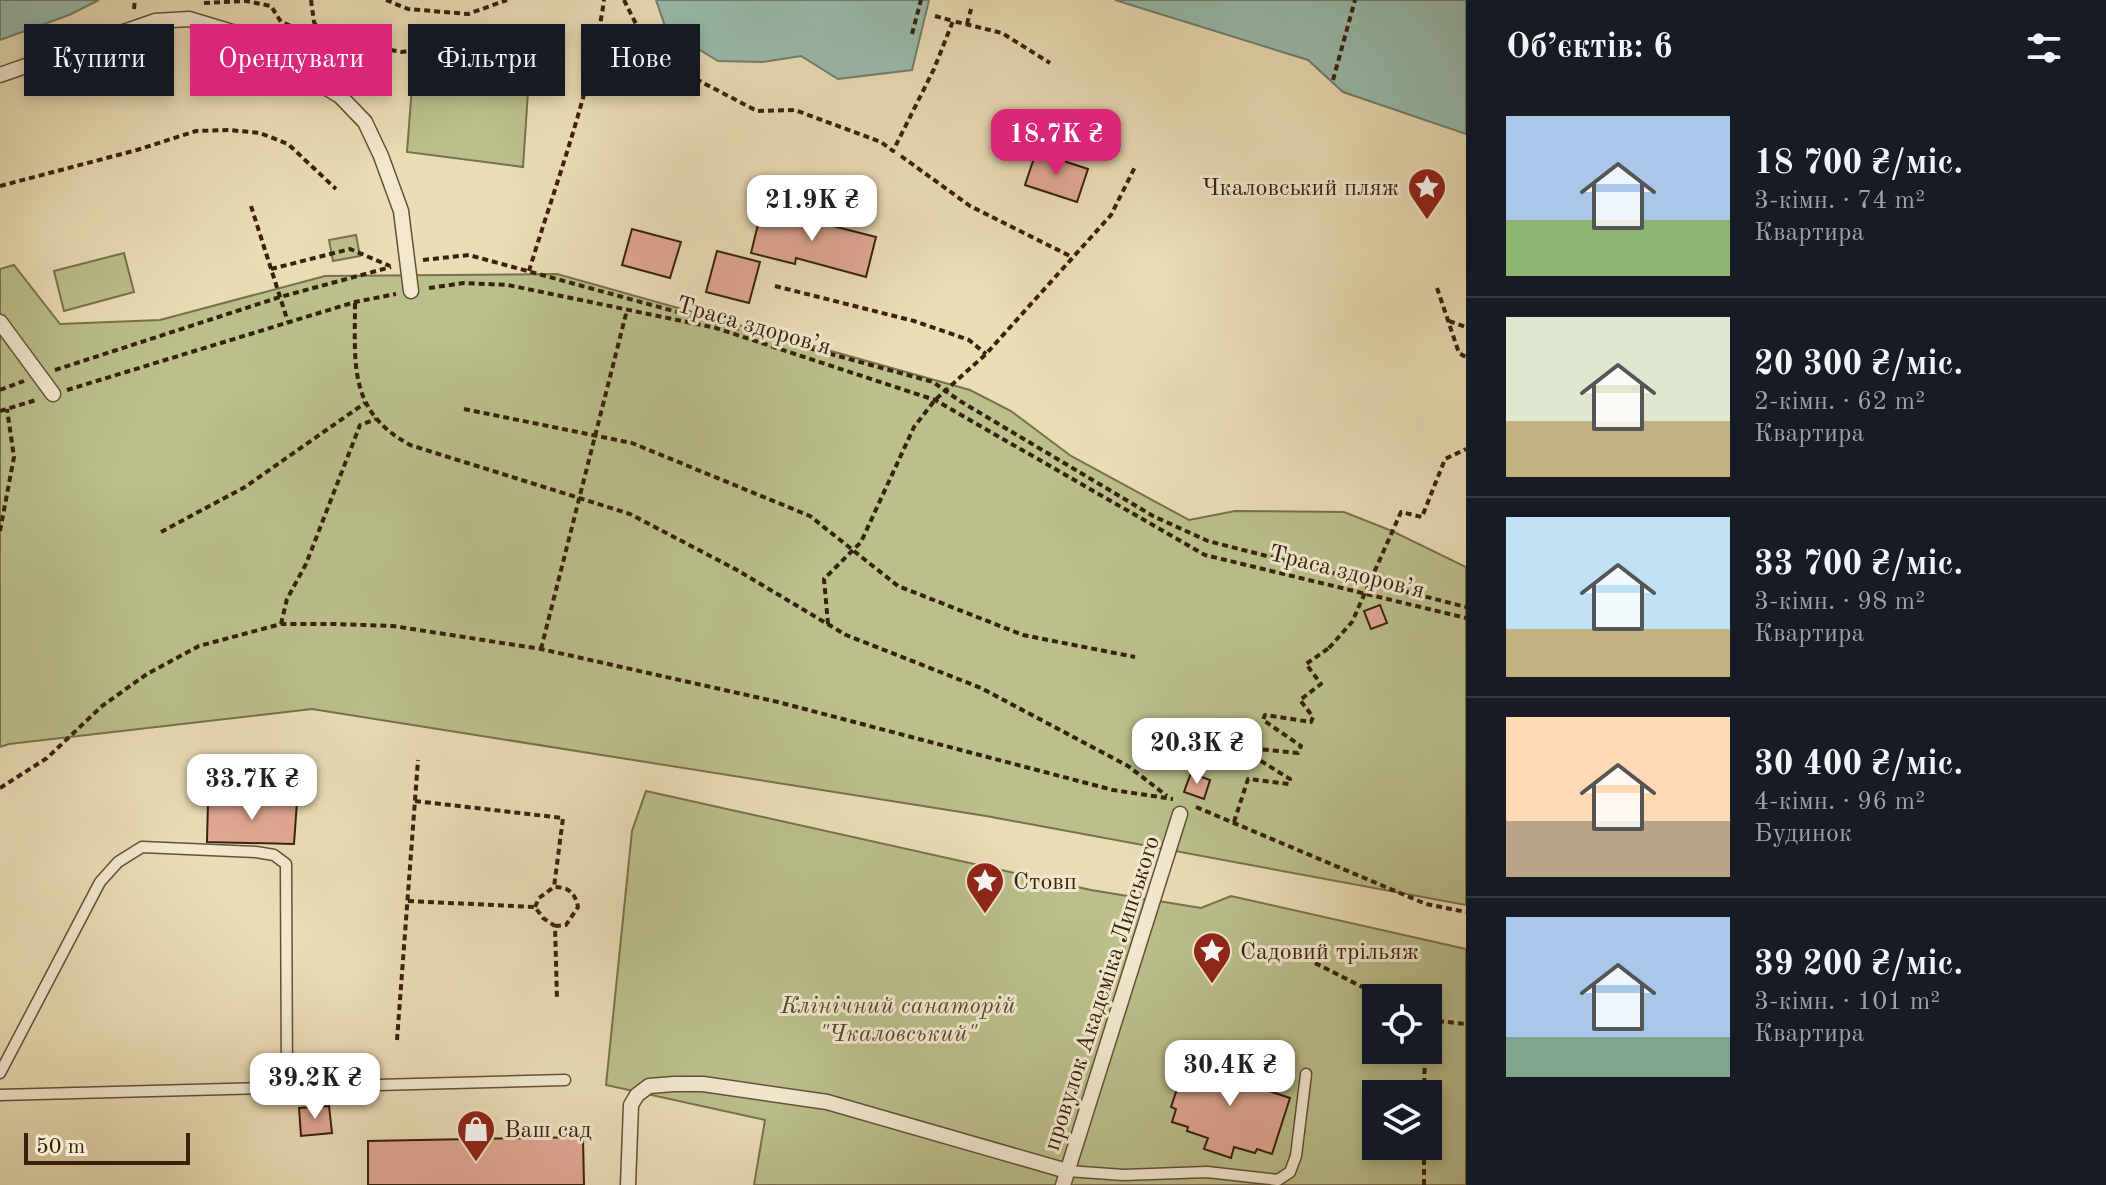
<!DOCTYPE html>
<html lang="uk">
<head>
<meta charset="utf-8">
<style>
  body { margin:0; font-family:"Old Standard TT",serif; background:#20242c; color:#f1f3f6; height:100vh; display:flex; flex-direction:column; font-size:30px; white-space:nowrap }
  * { box-sizing:border-box; margin:0 }
  p { font-size:26px; color:#9ea1a6 }
  .icon { flex:none; width:44px; height:44px; fill:none; stroke:currentColor; stroke-width:2; stroke-linecap:round; stroke-linejoin:round }
  .map { position:relative; flex:1; overflow:hidden }
  .drawer { display:flex; flex-direction:column; background:#171b24; width:640px }
  .drawer>* { flex:none }
  .guide { position:absolute; left:24px; top:24px; width:760px; height:72px; display:flex; gap:16px }
  .buttons { position:absolute; left:1362px; top:984px; display:grid; gap:16px }
  .buttons a { display:grid; place-items:center; width:80px; height:80px; border-radius:0px; background:#171b24; box-shadow:0 4px 12px #0003; font-size:40px }
  .scale { position:absolute; left:24px; bottom:20px; width:166px; box-sizing:border-box; padding-left:8px; border:4px solid #38210d; border-top:0; font-size:22px; line-height:28px; white-space:nowrap; color:#38210d; -webkit-text-stroke:6px #f1e8cf; paint-order:stroke }
  .price { position:absolute; translate:-50% -68px; padding:0 18px; border-radius:16px; background:#fff; color:#222; font-size:26px; line-height:52px; filter:drop-shadow(0 2px 4px #0008) }
  .price::after { content:''; position:absolute; left:50%; top:48px; width:24px; height:18px; margin-left:-12px; background:inherit; clip-path:polygon(0 0,100% 0,50% 100%) }
  .price.active { background:#db2777; color:#fff }
  ul { padding:0; list-style:none }
  li { display:flex; align-items:center; gap:24px; height:200px; padding:0 40px }
  li+li { border-top:2px solid #363941 }
  li span { display:grid; place-items:center; flex:none; width:224px; height:160px; border-radius:0px; color:#555 }
  li>.icon { margin-inline-start:auto }
  span .icon { width:96px; height:96px; fill:#fffc; stroke-width:1 }
  li b { font-size:34px }
  h2 { display:flex; justify-content:space-between; align-items:center; height:96px; padding:0 40px; font-size:34px }
  .pill { padding:0 28px; border-radius:0px; background:#171b24; box-shadow:0 4px 12px #0003; font-size:28px; line-height:72px }
  .pill.active { background:#db2777; color:#fff }
  main { display:flex; flex:1; min-height:0 }
  .map>svg:first-child { display:block }
  .green { fill:#babf8b; stroke:#79704c; stroke-width:2; fill-rule:evenodd }
  .water { fill:#98bcad; stroke:#727e6d; stroke-width:2 }
  .building { fill:#e1a894; stroke:#38210d; stroke-width:2 }
  .lines { fill:none; stroke-linecap:round; stroke-linejoin:round }
  .service-casing { stroke:#645037; stroke-width:13 }
  .pedestrian-casing { stroke:#645037; stroke-width:17 }
  .path { stroke:#38210d; stroke-width:4; stroke-dasharray:6 4; stroke-linecap:butt }
  .service { stroke:#f1e8cf; stroke-width:10 }
  .pedestrian { stroke:#f1e8cf; stroke-width:14 }
  .labels { text-anchor:middle; stroke-width:6; stroke-linejoin:round; paint-order:stroke }
  .poi-label { font-size:24px; fill:#38210d; stroke:#f1e8cf; text-anchor:start }
  .street-label { font-size:24px; fill:#38210d; stroke:#f1e8cf }
  .park-label { font-size:24px; font-style:italic; fill:#58482c; stroke:#f1e8cf }
</style>
</head>
<body>
<main>
<div class="map">
<svg width="1466" height="1185" viewBox="0 0 1466 1185">
  <rect width="100%" height="100%" fill="#eadcb5"/>
  <filter id="stains"><feTurbulence type="fractalNoise" baseFrequency=".0025" numOctaves="4"/><feColorMatrix values="0 0 0 0 .2 0 0 0 0 .09 0 0 0 0 .02 0 0 0 .5 -.17"/></filter>
  <radialGradient id="worn" r=".72"><stop offset=".6" stop-color="#630" stop-opacity="0"/><stop offset="1" stop-color="#630" stop-opacity=".3"/></radialGradient>
  <!-- green -->
  <g class="green">
    <polygon points="414,60 481,76 480,87 528,92 523,167 407,152"/>
    <polygon points="356,235 360,256 333,261 329,240"/>
    <polygon points="124,253 134,292 64,311 54,271"/>
    <polygon points="14,265 60,324 160,320 325,276 557,274 970,390 1011,411 1071,456 1189,520 1235,511 1344,512 1392,531 1466,567 1466,905 986,816 312,709 9,744 0,747 0,269"/>
    <path d="M646,791L1091,890L1201,908L1231,896L1466,949V1185H754L765,1120L606,1085L632,831ZM1376,998H1428V1050H1376ZM1376,1094H1428V1146H1376Z"/>
  </g>
  <!-- water -->
  <g class="water">
    <polygon points="0,0 99,0 69,15 0,40"/>
    <polygon points="656,0 929,0 912,70 838,79 801,56 763,62 718,61 666,29"/>
    <polygon points="1115,0 1466,0 1466,134 1343,92 1308,60"/>
  </g>
  <!-- building -->
  <g class="building">
    <polygon points="1036,152 1088,169 1077,202 1025,185"/>
    <polygon points="762,208 876,237 866,277 796,258 795,264 751,253"/>
    <polygon points="632,229 681,242 670,278 622,265"/>
    <polygon points="717,251 760,262 749,303 706,292"/>
    <polygon points="1380,605 1387,623 1371,629 1364,611"/>
    <polygon points="1191,773 1210,780 1204,799 1184,792"/>
    <polygon points="208,802 297,802 294,844 207,842"/>
    <polygon points="1218,1055 1269,1072 1263,1089 1290,1098 1272,1154 1257,1149 1255,1153 1234,1147 1231,1158 1204,1149 1208,1138 1187,1131 1188,1127 1172,1122 1176,1109 1171,1107 1180,1080 1185,1081 1190,1065 1212,1072"/>
    <polygon points="329,1106 332,1133 301,1136 299,1108"/>
    <polygon points="583,1137 584,1185 368,1185 368,1141"/>
  </g>
  <g class="lines">
    <!-- service casing -->
    <g class="service-casing">
      <g id="service">
        <polyline points="0,1073 100,882 118,862 142,847 256,852 274,855 286,864 287,1087"/>
        <polyline points="0,1095 565,1080"/>
        <polyline points="1067,1171 1124,1175 1207,1172 1278,1180 1290,1172 1296,1156 1306,1074"/>
      </g>
    </g>
    <!-- pedestrian casing -->
    <g class="pedestrian-casing">
      <g id="pedestrian">
        <polyline points="0,75 155,21 189,19 232,32 340,96 365,122 381,156 401,211 411,291"/>
        <polyline points="0,322 53,394"/>
        <polyline points="628,1185 631,1105 637,1095 649,1086 674,1084 703,1084 827,1102 1067,1171"/>
        <polyline points="1063,1185 1180,814"/>
      </g>
    </g>
    <!-- path -->
    <g class="path">
      <polyline points="311,0 314,22 323,38 322,47 359,88"/>
      <polyline points="386,0 408,9 468,14 507,0"/>
      <polyline points="624,0 640,32 669,65 757,111 795,110 881,142 893,151 934,69 953,21 1002,33 1050,63"/>
      <polyline points="204,3 246,1 271,6 281,22 323,38 402,52 441,46 488,59 530,85"/>
      <polyline points="134,9 135,0"/>
      <polyline points="935,16 953,21"/>
      <polyline points="967,24 971,9"/>
      <polyline points="912,34 921,0"/>
      <polyline points="1333,80 1355,0"/>
      <polyline points="901,156 970,206 1072,257"/>
      <polyline points="0,186 137,150 196,131 229,130 260,133 288,144 336,189"/>
      <polyline points="251,206 288,322"/>
      <polyline points="423,260 469,255 933,382 960,401 1153,516 1208,541 1466,607"/>
      <polyline points="271,269 350,249 390,266"/>
      <path d="M529,271C556,182 591,92 604,0"/>
      <polyline points="775,286 914,321 969,340 986,354"/>
      <polyline points="429,288 464,283 508,285 716,328 935,400 1205,555 1466,618"/>
      <polyline points="1437,288 1459,353 1466,357"/>
      <path d="M355,303C355,365 348,411 410,445L630,514L737,570L846,635L981,688L1128,766L1167,796"/>
      <polyline points="1449,321 1466,327"/>
      <polyline points="55,370 280,297 391,267"/>
      <polyline points="0,390 24,381"/>
      <polyline points="67,390 355,302 396,294"/>
      <polyline points="464,409 632,443 810,516 898,586 1023,635 1135,657"/>
      <polyline points="0,411 36,400"/>
      <polyline points="0,531 14,457 7,409"/>
      <polyline points="161,532 245,487 365,403"/>
      <polyline points="281,624 287,599 306,564 360,425 376,419"/>
      <polyline points="828,624 824,579 861,542 914,427 935,400 986,354 1111,215 1136,165"/>
      <polyline points="1329,648 1352,622 1401,512 1422,517 1445,459 1466,449"/>
      <polyline points="541,649 627,310"/>
      <polyline points="0,788 47,758 102,706 147,674 199,646 281,624 335,624 393,626 541,649 778,702 1113,790 1173,799"/>
      <path d="M415,801L563,818L554,887C569,887 575,893 578,907L566,925L555,926"/>
      <polyline points="1196,807 1426,904 1466,912"/>
      <polyline points="1234,822 1248,779 1289,784 1290,779 1248,753 1249,748 1298,753 1301,746 1263,720 1265,715 1311,722 1313,717 1300,700 1321,684 1306,664 1329,648"/>
      <polyline points="408,901 535,907 543,918 555,926 557,999"/>
      <polyline points="535,907 539,898 554,887"/>
      <polyline points="1315,963 1384,998"/>
      <polyline points="1428,1020 1466,1024"/>
      <polyline points="397,1040 418,760"/>
      <polyline points="1424,1094 1425,1050"/>
      <polyline points="1424,1185 1424,1146"/>
    </g>
    <!-- service -->
    <use href="#service" class="service"/>
    <!-- pedestrian -->
    <use href="#pedestrian" class="pedestrian"/>
  </g>
  <!-- icons -->
  <defs>
    <g id="sight-pin" transform="scale(2)"><path d="M0 17L-7.5 6A9.5 9.5 0 1 1 7.5 6Z" fill="#8f2418" stroke="#f1e8cf"/><path d="M0-6L1.8-2.2L6-1.7L2.9 1.2L3.7 5.4L0 3.3L-3.7 5.4L-2.9 1.2L-6-1.7L-1.8-2.2Z" fill="#fff"/></g>
    <g id="shop-pin" transform="scale(2)"><path d="M0 17L-7.5 6A9.5 9.5 0 1 1 7.5 6Z" fill="#8f2418" stroke="#f1e8cf"/><path d="M-5-2.5h2.3a2.7 3.5 0 0 1 5.4 0H5L5.5 6h-11ZM-1.5-2.5h3a1.5 2.3 0 0 0-3 0Z" fill="#fff"/></g>
  </defs>
  <g fill-rule="evenodd">
    <use href="#sight-pin" x="1427" y="187"/>
    <use href="#sight-pin" x="985" y="881"/>
    <use href="#sight-pin" x="1212" y="951"/>
    <use href="#shop-pin" x="476" y="1129"/>
  </g>
  <g class="labels">
    <!-- poi labels -->
    <g class="poi-label">
      <text x="1399" y="195" text-anchor="end">Чкаловський пляж</text>
      <text x="1013" y="889">Стовп</text>
      <text x="1240" y="959">Садовий трільяж</text>
      <text x="504" y="1137">Ваш сад</text>
    </g>
    <!-- street labels -->
    <g class="street-label">
      <text transform="translate(754 325) rotate(16)" y="8">Траса здоров’я</text>
      <text transform="translate(1347 571) rotate(14)" y="8">Траса здоров’я</text>
      <text transform="translate(1101 993) rotate(-72)" y="8">провулок Академіка Липського</text>
    </g>
    <!-- park labels -->
    <g class="park-label">
      <text x="898" y="1013">Клінічний санаторій<tspan x="898" dy="28">"Чкаловський"</tspan></text>
    </g>
  </g>
  <rect width="100%" height="100%" filter="url(#stains)"/>
  <rect width="100%" height="100%" fill="url(#worn)"/>
</svg>
<div class="buttons">
<a><svg class="icon" aria-label="locate" viewBox="0 0 24 24"><circle cx="12" cy="12" r="6"/><path d="M12 2v4M12 18v4M2 12h4M18 12h4"/></svg></a>
<a><svg class="icon" aria-label="layers" viewBox="0 0 24 24"><path d="M12 4l9 5-9 5-9-5zM3 14l9 5 9-5"/></svg></a>
</div>
<div class="scale">50 m</div>
<b class="price active" style="left:1056px;top:177px">18.7K ₴</b>
<b class="price" style="left:812px;top:243px">21.9K ₴</b>
<b class="price" style="left:1197px;top:786px">20.3K ₴</b>
<b class="price" style="left:252px;top:822px">33.7K ₴</b>
<b class="price" style="left:1230px;top:1108px">30.4K ₴</b>
<b class="price" style="left:315px;top:1121px">39.2K ₴</b>
<div class="guide">
<a class="pill">Купити</a>
<a class="pill active">Орендувати</a>
<a class="pill">Фільтри</a>
<a class="pill">Нове</a>
</div>
</div>
<section class="drawer">
<h2>Об’єктів: 6<svg class="icon" aria-label="filters" viewBox="0 0 24 24"><path d="M4 7h16M4 17h16"/><circle cx="9" cy="7" r="2"/><circle cx="15" cy="17" r="2"/></svg></h2>
<ul>
<li><span style="background:linear-gradient(#a9c7e8 65%,#8fb573 0)"><svg class="icon" aria-label="home" viewBox="0 0 24 24"><path d="M3 11l9-7 9 7M6 9v11h12V9"/></svg></span><div><b>18 700 ₴/міс.</b><p>3-кімн. · 74 m²</p><p>Квартира</p></div></li>
<li><span style="background:linear-gradient(#dfe7d0 65%,#c2b280 0)"><svg class="icon" aria-label="home" viewBox="0 0 24 24"><path d="M3 11l9-7 9 7M6 9v11h12V9"/></svg></span><div><b>20 300 ₴/міс.</b><p>2-кімн. · 62 m²</p><p>Квартира</p></div></li>
<li><span style="background:linear-gradient(#bfe0f5 70%,#c2b280 0)"><svg class="icon" aria-label="home" viewBox="0 0 24 24"><path d="M3 11l9-7 9 7M6 9v11h12V9"/></svg></span><div><b>33 700 ₴/міс.</b><p>3-кімн. · 98 m²</p><p>Квартира</p></div></li>
<li><span style="background:linear-gradient(#ffd9b3 65%,#b9a48a 0)"><svg class="icon" aria-label="home" viewBox="0 0 24 24"><path d="M3 11l9-7 9 7M6 9v11h12V9"/></svg></span><div><b>30 400 ₴/міс.</b><p>4-кімн. · 96 m²</p><p>Будинок</p></div></li>
<li><span style="background:linear-gradient(#a9c7e8 75%,#7fa58c 0)"><svg class="icon" aria-label="home" viewBox="0 0 24 24"><path d="M3 11l9-7 9 7M6 9v11h12V9"/></svg></span><div><b>39 200 ₴/міс.</b><p>3-кімн. · 101 m²</p><p>Квартира</p></div></li>
</ul>
</section>
</main>
</body>
</html>
